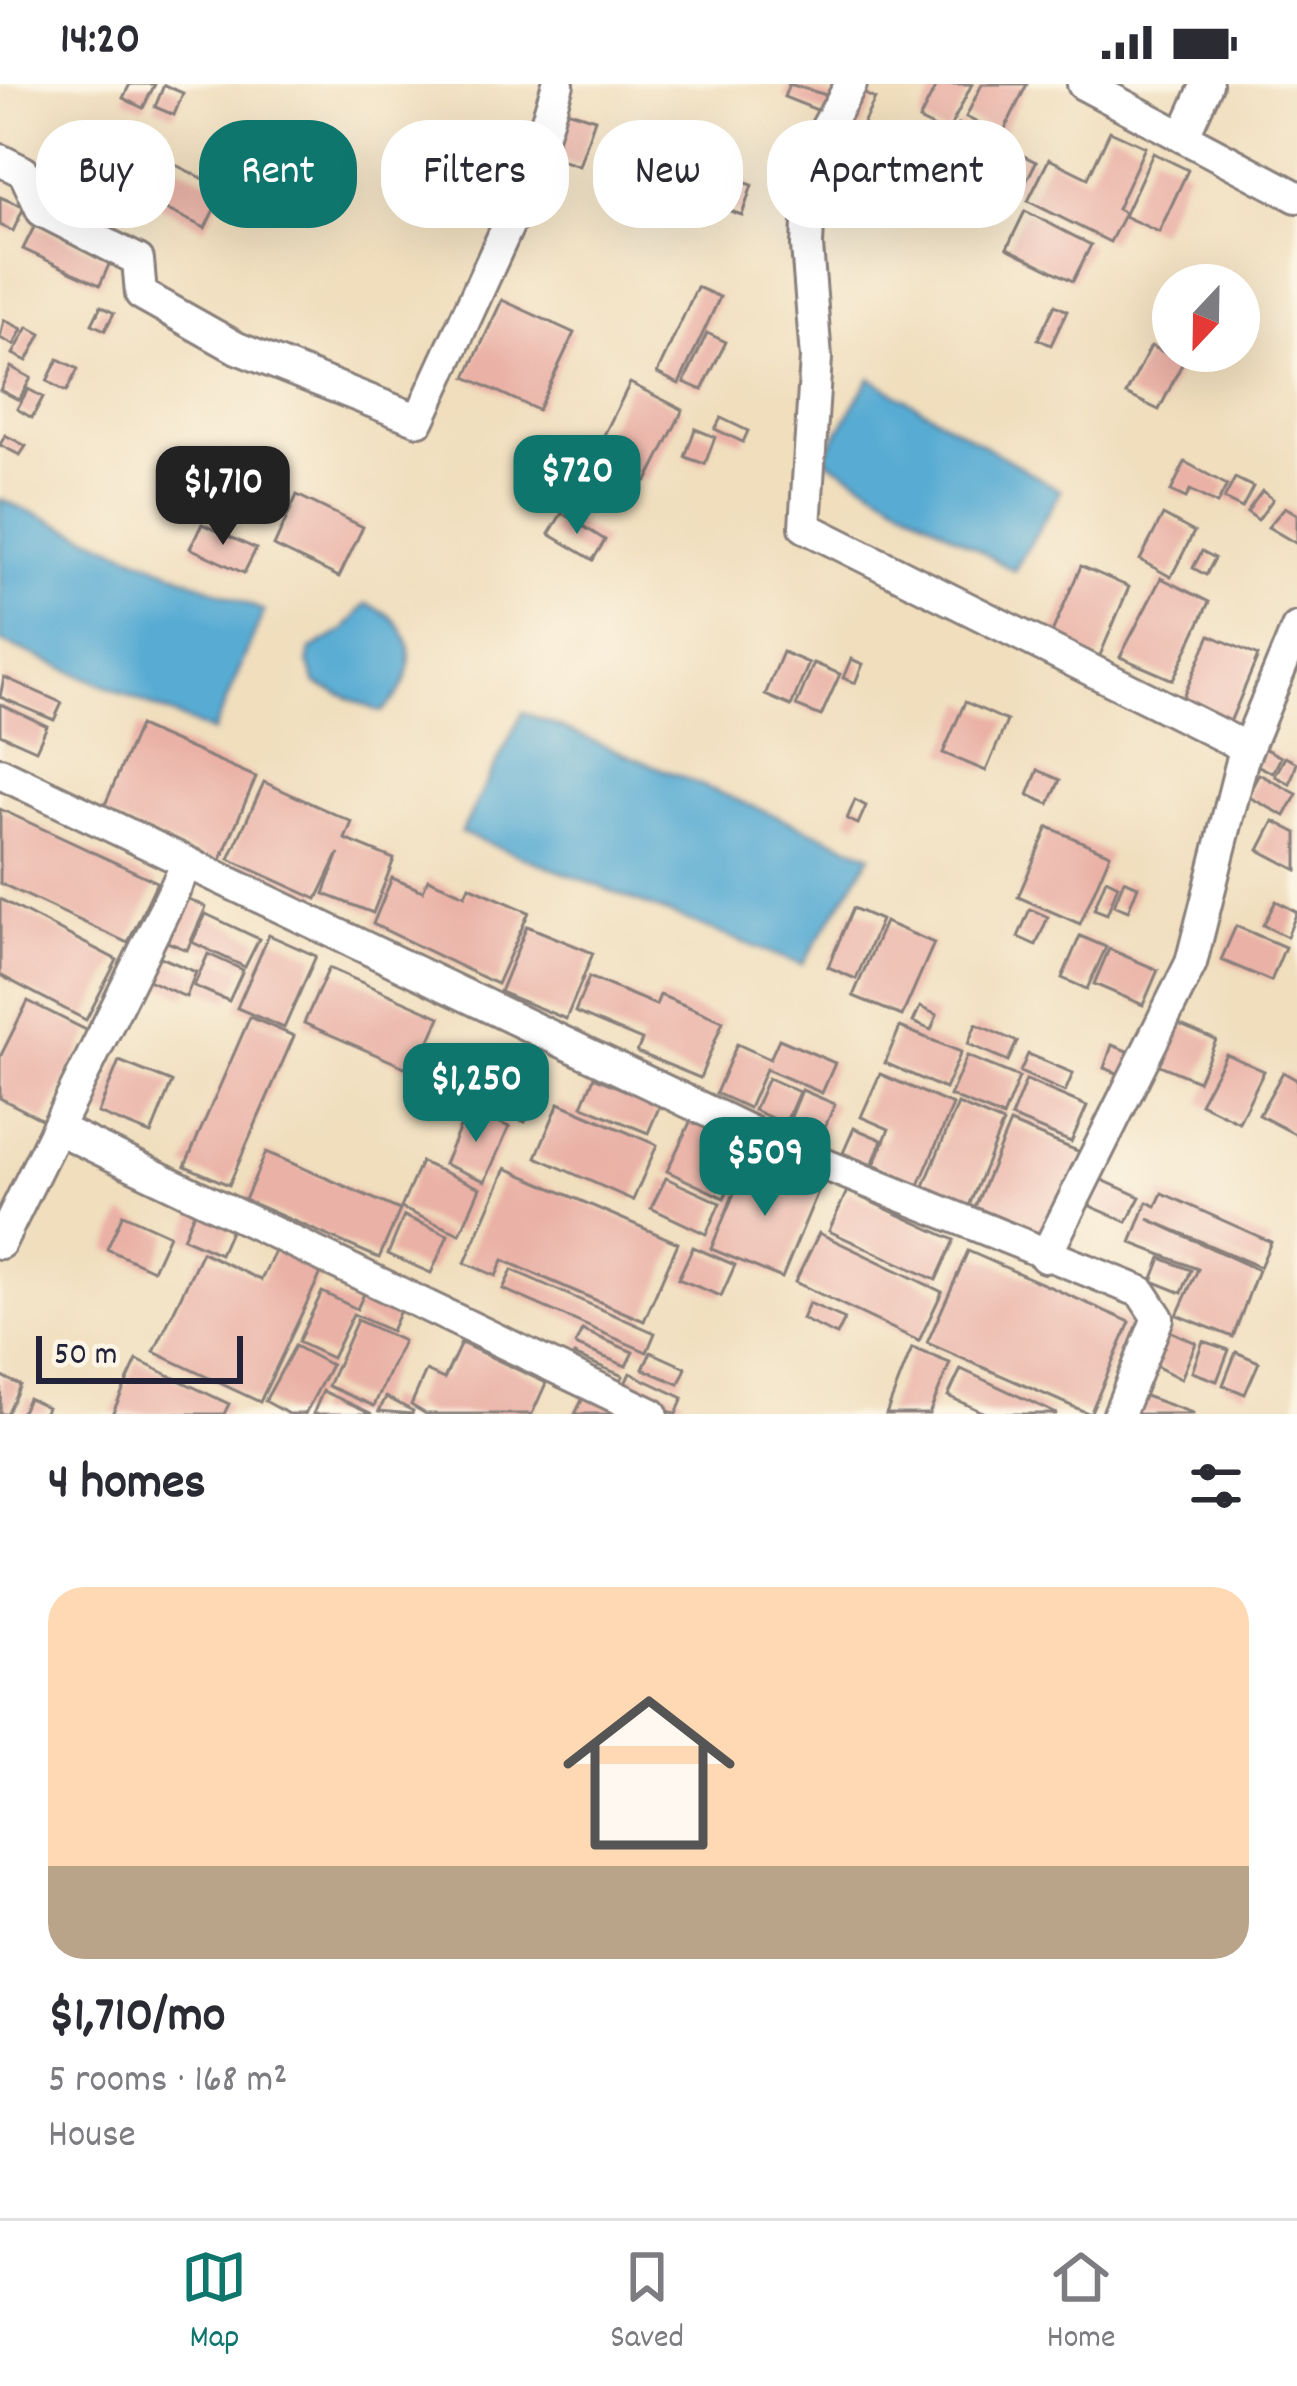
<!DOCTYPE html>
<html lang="en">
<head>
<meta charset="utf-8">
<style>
  body { margin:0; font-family:Dekko,sans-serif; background:#f7f7f7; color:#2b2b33; height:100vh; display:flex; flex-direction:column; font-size:45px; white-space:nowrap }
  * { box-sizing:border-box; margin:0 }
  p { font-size:39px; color:#7c7c81 }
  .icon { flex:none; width:66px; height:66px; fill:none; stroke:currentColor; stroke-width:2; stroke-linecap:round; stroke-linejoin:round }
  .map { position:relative; height:1330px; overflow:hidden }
  .details { display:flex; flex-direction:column; background:#fff; flex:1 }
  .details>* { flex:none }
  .guide { position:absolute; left:36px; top:36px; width:1227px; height:108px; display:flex; gap:24px }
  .needle { width:78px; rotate:202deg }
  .controls { position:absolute; left:1152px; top:180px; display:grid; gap:24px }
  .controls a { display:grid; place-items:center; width:108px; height:108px; border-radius:50%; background:#fff; box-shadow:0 12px 48px #0002; font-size:60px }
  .scale { position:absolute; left:36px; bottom:30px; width:207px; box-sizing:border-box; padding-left:12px; border:6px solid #22223b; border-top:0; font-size:33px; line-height:42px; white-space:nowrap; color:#22223b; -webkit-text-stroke:9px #fcf5e5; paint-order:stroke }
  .price { position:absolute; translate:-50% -102px; padding:0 27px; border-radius:24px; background:#0f766e; color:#fff; font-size:39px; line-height:78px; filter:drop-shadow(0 3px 6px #0008) }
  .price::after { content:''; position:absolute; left:50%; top:72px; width:36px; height:27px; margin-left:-18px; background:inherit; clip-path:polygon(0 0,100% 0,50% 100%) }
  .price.active { background:#222; color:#fff }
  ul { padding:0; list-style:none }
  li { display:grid; align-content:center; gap:24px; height:636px; padding:0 48px }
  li+li { border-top:3px solid #e1e1e2 }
  li span { display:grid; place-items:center; height:372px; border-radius:36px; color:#555 }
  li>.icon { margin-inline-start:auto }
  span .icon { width:216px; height:216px; fill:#fffc; stroke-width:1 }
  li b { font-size:51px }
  h2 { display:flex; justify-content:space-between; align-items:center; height:144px; padding:0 48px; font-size:51px }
  .chip { padding:0 42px; border-radius:48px; background:#fff; box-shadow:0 12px 48px #0002; font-size:42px; line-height:108px }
  .chip.active { background:#0f766e; color:#fff }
  .status { display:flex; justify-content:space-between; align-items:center; height:84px; padding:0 60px; background:#fff; direction:ltr }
  .status svg { height:33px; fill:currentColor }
  .menu { display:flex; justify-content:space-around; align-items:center; height:168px; border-top:3px solid #e1e1e2; background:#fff; font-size:33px; color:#7c7c81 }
  .menu a { display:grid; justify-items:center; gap:6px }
  .menu .active { color:#0f766e }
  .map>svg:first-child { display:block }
  .water { fill:#58acd3; stroke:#3d6787; stroke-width:3 }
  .building { fill:#eab1a6 }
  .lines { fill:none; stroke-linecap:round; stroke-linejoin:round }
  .street-casing { stroke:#89807c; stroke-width:36 }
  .street { stroke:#fff; stroke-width:30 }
</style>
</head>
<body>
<div class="status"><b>14:20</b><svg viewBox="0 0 49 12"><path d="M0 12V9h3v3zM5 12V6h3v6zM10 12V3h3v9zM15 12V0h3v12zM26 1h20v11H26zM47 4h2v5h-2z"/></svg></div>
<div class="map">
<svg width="1297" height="1330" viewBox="0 0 1297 1330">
  <rect width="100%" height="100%" fill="#fcf5e5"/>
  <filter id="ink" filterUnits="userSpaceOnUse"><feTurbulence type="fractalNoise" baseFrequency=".00833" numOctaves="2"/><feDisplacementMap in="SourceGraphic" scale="24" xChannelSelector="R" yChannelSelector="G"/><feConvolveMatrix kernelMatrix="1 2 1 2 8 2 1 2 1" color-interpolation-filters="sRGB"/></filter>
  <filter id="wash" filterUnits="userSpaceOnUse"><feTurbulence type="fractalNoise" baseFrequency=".004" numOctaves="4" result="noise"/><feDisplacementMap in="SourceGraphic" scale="48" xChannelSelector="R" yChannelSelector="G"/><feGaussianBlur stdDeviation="2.7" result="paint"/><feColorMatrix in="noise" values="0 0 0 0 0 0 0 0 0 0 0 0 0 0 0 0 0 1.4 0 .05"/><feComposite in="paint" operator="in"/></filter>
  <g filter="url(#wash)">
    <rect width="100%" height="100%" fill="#f0debd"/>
    <!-- water -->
    <g class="water">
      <polygon points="870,294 1061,407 1014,487 823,374"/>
      <polygon points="0,415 264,527 213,648 0,557"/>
      <path d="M366,520C420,536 423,595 381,628L316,600L308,578L310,566L344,546Z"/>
      <polygon points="523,628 871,771 802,881 461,749"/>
    </g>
    <g id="blocks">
      <!-- building -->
      <g class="building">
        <polygon points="130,0 155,0 143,24 123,14"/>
        <polygon points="789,0 833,13 827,30 784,13"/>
        <polygon points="937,0 972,0 947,50 919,36"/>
        <polygon points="982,0 1027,0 1002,51 966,33"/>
        <polygon points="164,1 183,9 174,31 155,23"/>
        <polygon points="854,5 875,15 857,52 836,42"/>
        <polygon points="563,25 595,35 579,82 547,72"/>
        <polygon points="959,40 1036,78 1020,110 944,72"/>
        <polygon points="1110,47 1145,63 1117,125 1125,129 1110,158 1028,117 1049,75 1088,94"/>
        <polygon points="109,48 224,105 205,144 90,88"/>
        <polygon points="1153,69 1188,86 1159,148 1124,132"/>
        <polygon points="898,75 918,85 901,120 880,109"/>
        <polygon points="690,80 752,101 742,131 680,110"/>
        <polygon points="0,113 24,123 13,147 0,141"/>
        <polygon points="1025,127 1091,161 1073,197 1007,164"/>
        <polygon points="35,141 111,176 100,201 23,165"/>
        <polygon points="697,203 720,213 679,300 657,289"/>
        <polygon points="502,216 574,249 538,326 466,293"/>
        <polygon points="1055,221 1067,227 1051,261 1038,255"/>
        <polygon points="101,222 114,229 105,246 92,240"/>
        <polygon points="4,236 22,245 14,261 0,254"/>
        <polygon points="28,243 41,250 27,277 13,270"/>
        <polygon points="707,249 726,258 702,306 684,298"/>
        <polygon points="1151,262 1183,278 1159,326 1126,310"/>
        <polygon points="58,275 78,285 66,308 47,297"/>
        <polygon points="11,283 31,294 19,316 0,306"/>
        <polygon points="630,299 683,326 647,397 594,371"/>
        <polygon points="28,305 43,313 32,334 17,325"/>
        <polygon points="721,334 748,347 743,358 715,345"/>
        <polygon points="695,345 715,353 705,380 685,373"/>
        <polygon points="5,351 26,362 20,371 0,361"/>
        <polygon points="1185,378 1227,401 1217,420 1190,406 1186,414 1171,407"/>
        <polygon points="1235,394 1253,403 1242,424 1224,415"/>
        <polygon points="1262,407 1273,415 1258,436 1247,428"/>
        <polygon points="297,411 363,443 339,493 274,462"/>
        <polygon points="1285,423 1297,430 1297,460 1268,443"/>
        <polygon points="562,429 605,456 593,476 549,450"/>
        <polygon points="1163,431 1194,448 1171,493 1140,476"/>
        <polygon points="202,440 256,465 244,489 190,464"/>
        <polygon points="1202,467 1215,474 1206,491 1193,484"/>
        <polygon points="1081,482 1129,503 1098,576 1049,555"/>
        <polygon points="1161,494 1209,518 1173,596 1120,573"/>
        <polygon points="1210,551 1258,572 1227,645 1178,625"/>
        <polygon points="783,568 809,579 791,622 765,611"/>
        <polygon points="851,575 863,580 855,599 843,594"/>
        <polygon points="814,579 840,590 821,632 796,622"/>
        <polygon points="4,593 62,619 54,636 0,613"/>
        <polygon points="965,618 1007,637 986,687 943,669"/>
        <polygon points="0,620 47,642 36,666 0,650"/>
        <polygon points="139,642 256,693 219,780 101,730"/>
        <polygon points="1264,664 1281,673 1273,689 1255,680"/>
        <polygon points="1285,673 1297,679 1290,700 1275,692"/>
        <polygon points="1038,686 1060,696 1049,720 1028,711"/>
        <polygon points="1259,690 1297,710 1285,732 1247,712"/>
        <polygon points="264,698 352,738 345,755 394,775 373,829 324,810 339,769 317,815 229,775"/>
        <polygon points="855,716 866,722 858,740 847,735"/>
        <polygon points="0,725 157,798 128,859 0,799"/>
        <polygon points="1274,737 1297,749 1297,786 1259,766"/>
        <polygon points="1048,743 1110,770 1080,840 1018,813"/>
        <polygon points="392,794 423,807 428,795 465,811 469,802 529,828 497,900 373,840"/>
        <polygon points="1106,795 1118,801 1107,830 1094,825"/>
        <polygon points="1124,796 1138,802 1128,827 1114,821"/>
        <polygon points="186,814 206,823 187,866 167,858"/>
        <polygon points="0,815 117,876 86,936 0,891"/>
        <polygon points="1276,817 1297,828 1287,853 1263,841"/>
        <polygon points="853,824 881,836 856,895 828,883"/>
        <polygon points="1030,825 1048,833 1036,861 1018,853"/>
        <polygon points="206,830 259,855 245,883 192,858"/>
        <polygon points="885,838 934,859 902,932 853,912"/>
        <polygon points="527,842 593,869 566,935 500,908"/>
        <polygon points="1236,842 1285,863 1271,897 1221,876"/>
        <polygon points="269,851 316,872 284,944 237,924"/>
        <polygon points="1080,852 1106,863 1087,905 1062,894"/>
        <polygon points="1109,865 1158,886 1143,921 1094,900"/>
        <polygon points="208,870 243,886 229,917 194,902"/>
        <polygon points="158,872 196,888 186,913 148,896"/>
        <polygon points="329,884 440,933 416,988 304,939"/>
        <polygon points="589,893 656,921 660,911 723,937 700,994 637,968 642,956 575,928"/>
        <polygon points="28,917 90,948 45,1037 0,1014 0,973"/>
        <polygon points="920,923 937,931 931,946 913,938"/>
        <polygon points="250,933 294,952 229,1101 185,1082"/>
        <polygon points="1174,938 1216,956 1198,997 1157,980"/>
        <polygon points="976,940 1017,958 1008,977 968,960"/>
        <polygon points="900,943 961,968 945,1005 885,979"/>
        <polygon points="779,955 835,979 822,1009 766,985 749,1024 716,1009 737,960 770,975"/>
        <polygon points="1112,961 1137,971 1128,993 1104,984"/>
        <polygon points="439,967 456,974 445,1000 428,993"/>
        <polygon points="1028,970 1073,989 1065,1008 1020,988"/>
        <polygon points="1226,970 1264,987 1239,1038 1200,1019"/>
        <polygon points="967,972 1019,993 1003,1033 950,1012"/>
        <polygon points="465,973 539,1006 525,1038 451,1006"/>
        <polygon points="119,977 172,998 151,1050 98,1029"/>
        <polygon points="1283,988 1297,996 1297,1051 1259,1031"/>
        <polygon points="880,990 953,1021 919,1101 874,1081 889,1045 861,1033"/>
        <polygon points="594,993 660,1021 648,1049 582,1022"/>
        <polygon points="768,994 799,1008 785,1040 754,1026"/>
        <polygon points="1026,996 1087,1022 1071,1058 1011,1033"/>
        <polygon points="802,1006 835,1020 820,1054 788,1040"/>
        <polygon points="559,1019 657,1061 633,1116 536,1073"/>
        <polygon points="958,1020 1003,1039 969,1122 924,1102"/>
        <polygon points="468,1025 509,1043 485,1097 444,1080"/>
        <polygon points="692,1034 749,1061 724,1114 667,1087"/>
        <polygon points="1010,1039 1085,1070 1043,1151 975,1123"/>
        <polygon points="854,1044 882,1056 872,1081 843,1069"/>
        <polygon points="266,1068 400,1126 379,1174 245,1116"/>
        <polygon points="748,1075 819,1105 782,1194 711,1165"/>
        <polygon points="421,1078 480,1104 460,1150 401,1124"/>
        <polygon points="506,1084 678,1159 644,1237 503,1176 496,1192 465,1179"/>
        <polygon points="1091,1091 1140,1113 1127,1138 1079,1117"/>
        <polygon points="666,1094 720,1119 706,1150 651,1124"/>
        <polygon points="847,1107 954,1156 936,1196 829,1147"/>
        <polygon points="1162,1109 1271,1158 1260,1183 1148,1135 1258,1186 1233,1253 1177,1231 1198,1185 1131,1159 1147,1118 1156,1122"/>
        <polygon points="197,1122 234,1138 220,1170 183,1154"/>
        <polygon points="123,1130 169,1151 153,1186 107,1165"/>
        <polygon points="404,1132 448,1151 431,1189 388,1170"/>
        <polygon points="819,1149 942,1208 919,1257 795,1198"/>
        <polygon points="693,1163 735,1181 721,1212 678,1195"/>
        <polygon points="276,1165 322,1187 260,1318 154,1268 202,1168 261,1196"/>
        <polygon points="968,1167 1130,1238 1090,1330 927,1259"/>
        <polygon points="1161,1174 1191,1186 1182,1209 1152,1197"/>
        <polygon points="512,1186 655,1249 647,1268 503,1205"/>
        <polygon points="369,1199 405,1215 391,1247 353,1230 332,1274 298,1258 322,1208 357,1225"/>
        <polygon points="809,1219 845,1235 837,1251 802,1235"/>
        <polygon points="357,1236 403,1257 374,1322 328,1302"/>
        <polygon points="582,1246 633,1268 626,1282 575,1261"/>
        <polygon points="1170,1247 1196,1259 1181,1295 1154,1281"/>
        <polygon points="1203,1257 1229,1266 1217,1297 1192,1288"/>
        <polygon points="461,1259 546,1299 532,1330 426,1330 411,1321 426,1287 444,1295"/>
        <polygon points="295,1262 331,1281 305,1330 289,1330 265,1317"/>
        <polygon points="912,1264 950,1279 929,1330 886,1330"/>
        <polygon points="651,1268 686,1284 679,1300 643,1285"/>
        <polygon points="1236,1268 1259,1278 1245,1310 1223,1301"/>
        <polygon points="574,1271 623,1292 615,1309 566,1288"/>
        <polygon points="137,1276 229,1320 224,1330 112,1330"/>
        <polygon points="961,1285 1057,1330 987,1330 948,1312"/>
        <polygon points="630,1289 683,1314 676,1330 621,1308"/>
        <polygon points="1,1292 20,1301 7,1330 0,1330"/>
        <polygon points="323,1307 373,1330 313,1330"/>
        <polygon points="586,1308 619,1323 615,1330 575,1330"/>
        <polygon points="1139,1310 1193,1329 1193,1330 1132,1330"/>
        <polygon points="386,1313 413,1327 412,1330 379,1327"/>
        <polygon points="28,1314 47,1323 44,1330 21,1330"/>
      </g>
    </g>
  </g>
  <g filter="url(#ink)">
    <use href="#blocks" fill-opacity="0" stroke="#89807c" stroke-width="3"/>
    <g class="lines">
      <!-- street casing -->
      <g class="street-casing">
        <g id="street">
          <polyline points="851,0 811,71 807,162 816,274 805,443 1247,664"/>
          <polyline points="1083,0 1297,113"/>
          <polyline points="1183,53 1207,0"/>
          <polyline points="0,76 24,88 42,127 138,176 141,210 237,264 419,336 528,98 558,0"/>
          <polyline points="0,689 791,1067 1141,1208 1158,1234 1119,1330"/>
          <polyline points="60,1046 652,1330"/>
          <polyline points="0,1159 186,782"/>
          <polyline points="1045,1173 1191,879 1242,677 1297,544"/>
        </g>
      </g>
      <!-- street -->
      <use href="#street" class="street"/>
    </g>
  </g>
</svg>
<div class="controls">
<a><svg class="needle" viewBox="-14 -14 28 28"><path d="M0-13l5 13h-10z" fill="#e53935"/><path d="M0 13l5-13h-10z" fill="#7c7c81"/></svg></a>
</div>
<div class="scale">50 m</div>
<b class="price" style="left:577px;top:453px">$720</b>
<b class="price active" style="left:223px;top:464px">$1,710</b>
<b class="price" style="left:476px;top:1061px">$1,250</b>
<b class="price" style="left:765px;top:1135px">$509</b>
<div class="guide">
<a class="chip">Buy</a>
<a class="chip active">Rent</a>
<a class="chip">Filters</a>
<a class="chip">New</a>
<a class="chip">Apartment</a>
</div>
</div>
<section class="details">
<h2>4 homes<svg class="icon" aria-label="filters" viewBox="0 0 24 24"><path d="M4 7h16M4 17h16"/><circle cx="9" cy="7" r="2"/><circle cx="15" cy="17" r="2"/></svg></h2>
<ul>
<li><span style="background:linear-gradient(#ffd9b3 75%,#b9a48a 0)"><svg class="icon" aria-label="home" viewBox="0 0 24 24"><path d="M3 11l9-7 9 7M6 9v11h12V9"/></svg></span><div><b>$1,710/mo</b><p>5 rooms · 168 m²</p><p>House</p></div></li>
</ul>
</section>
<nav class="menu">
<a class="active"><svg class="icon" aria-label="map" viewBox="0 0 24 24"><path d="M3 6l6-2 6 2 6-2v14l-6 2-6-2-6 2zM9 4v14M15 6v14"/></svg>Map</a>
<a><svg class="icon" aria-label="saved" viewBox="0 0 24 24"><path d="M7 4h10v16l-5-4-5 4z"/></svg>Saved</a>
<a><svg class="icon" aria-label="home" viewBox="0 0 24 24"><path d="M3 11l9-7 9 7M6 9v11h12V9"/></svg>Home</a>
</nav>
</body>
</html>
